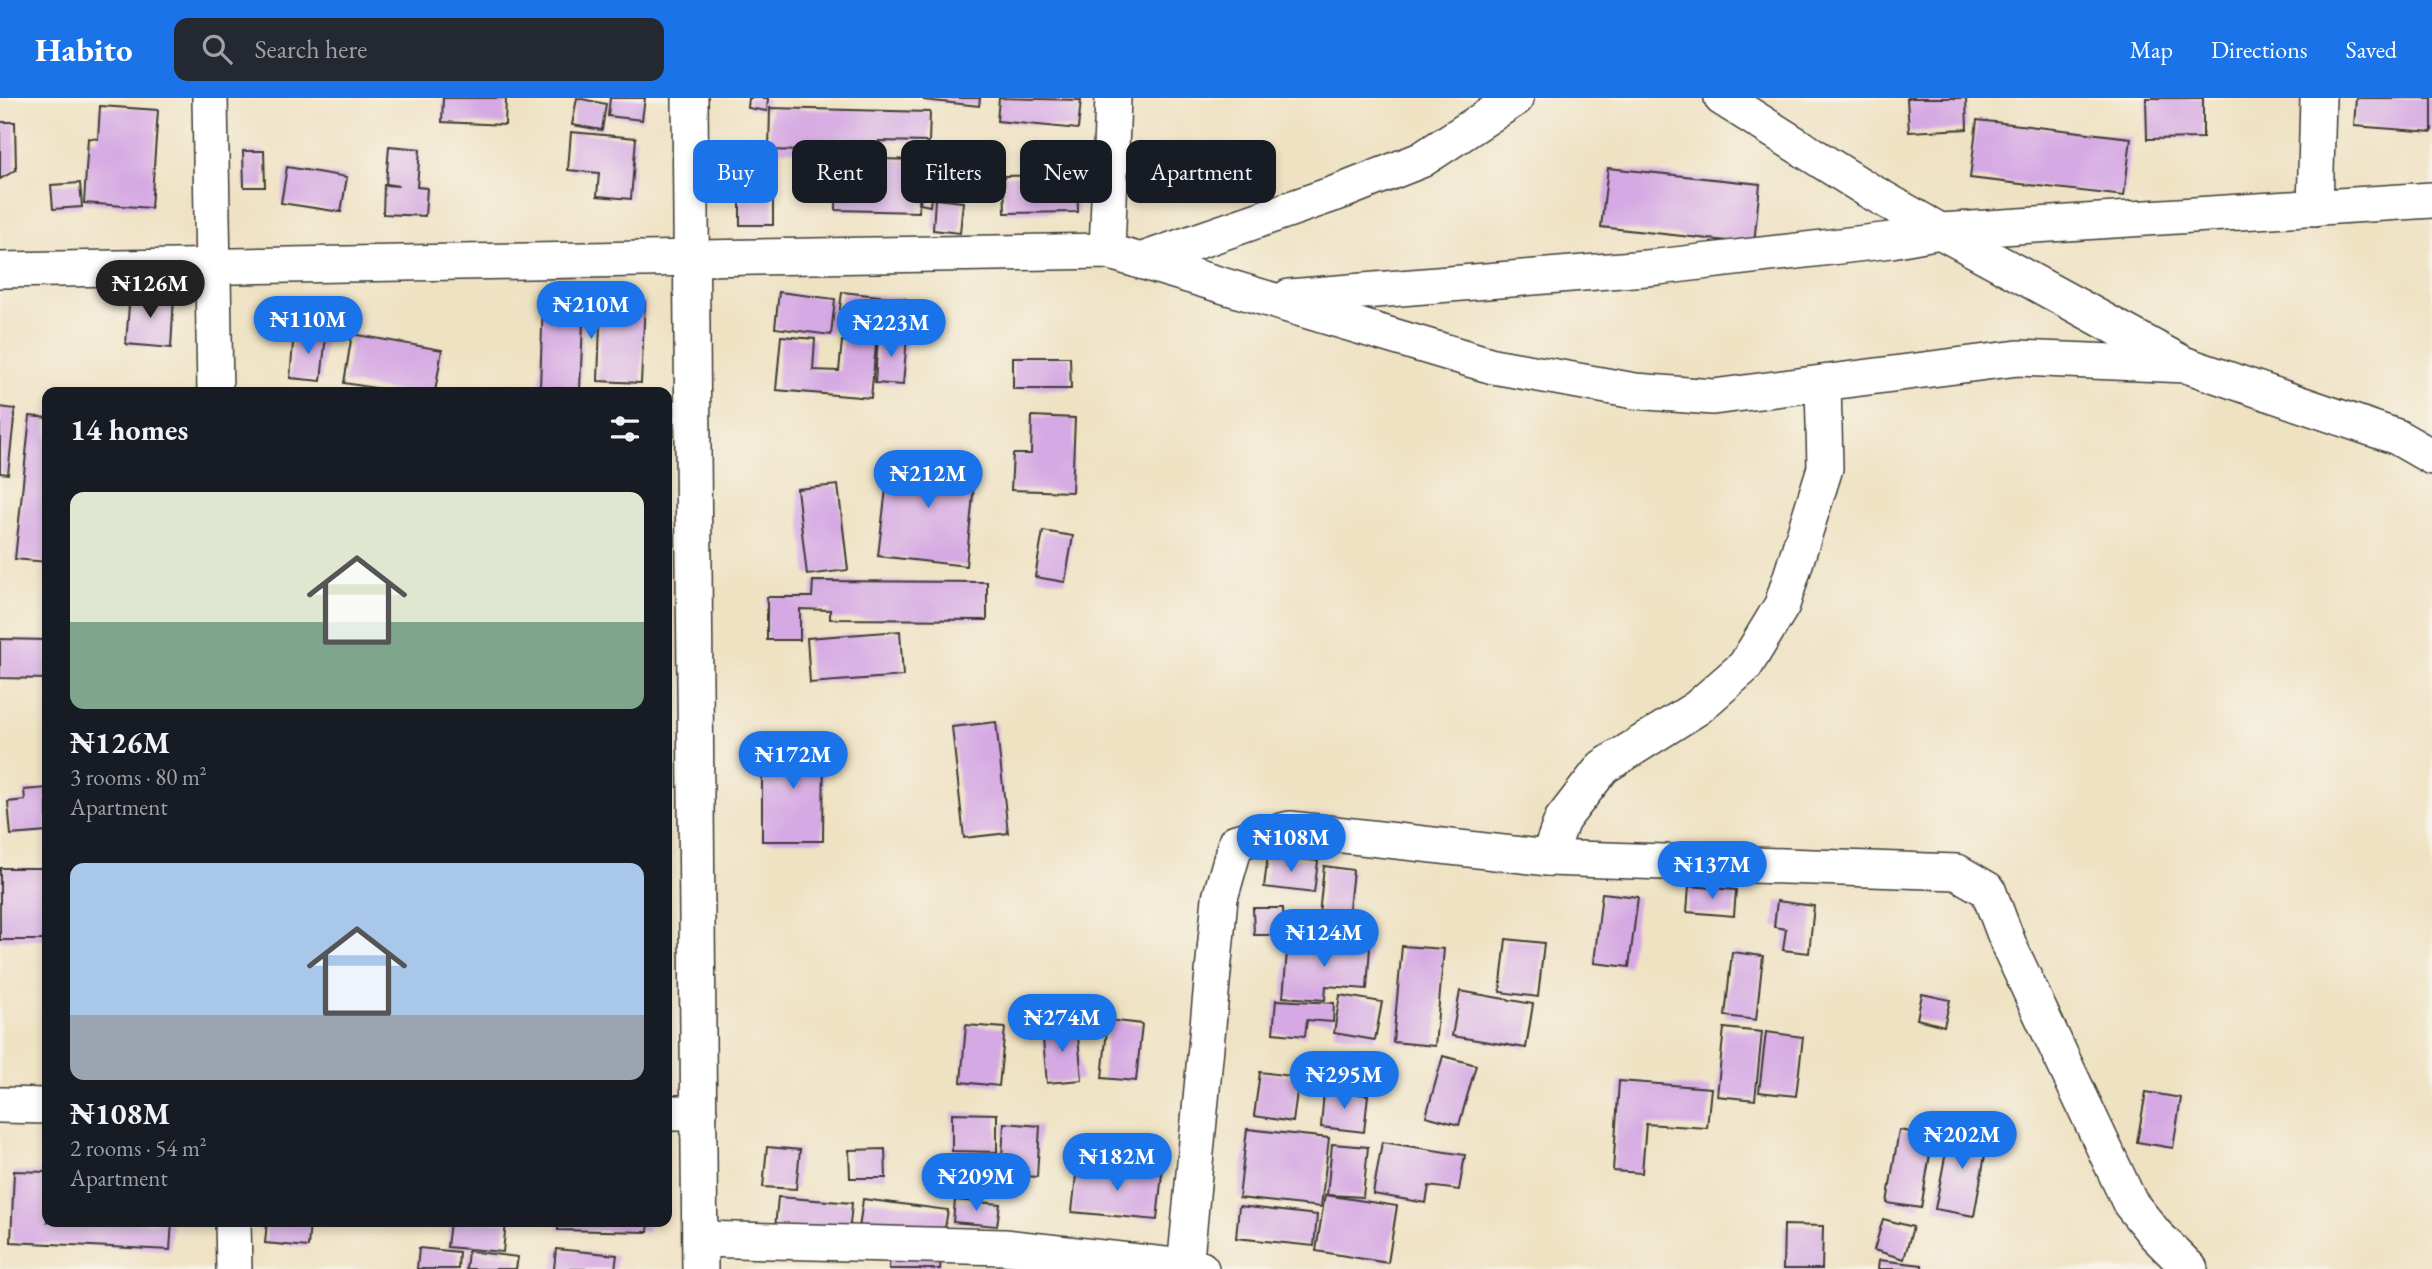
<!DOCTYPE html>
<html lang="en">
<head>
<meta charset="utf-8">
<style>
  body { margin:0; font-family:"EB Garamond",serif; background:#242831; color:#f1f3f6; height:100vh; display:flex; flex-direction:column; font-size:26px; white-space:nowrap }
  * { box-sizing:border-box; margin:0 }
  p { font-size:23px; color:#9ea1a6 }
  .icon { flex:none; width:38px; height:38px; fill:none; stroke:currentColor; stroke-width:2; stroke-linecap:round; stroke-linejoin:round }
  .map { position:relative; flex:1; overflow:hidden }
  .sheet { position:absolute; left:42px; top:289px; width:630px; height:840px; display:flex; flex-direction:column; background:#171b24; border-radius:14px; box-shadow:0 4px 10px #0003 }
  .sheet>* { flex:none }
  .banner { position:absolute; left:693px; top:42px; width:665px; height:63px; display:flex; gap:14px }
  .price { position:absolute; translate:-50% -60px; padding:0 16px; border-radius:24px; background:#1a73e8; color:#fff; font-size:23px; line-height:46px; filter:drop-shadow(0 2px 4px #0008) }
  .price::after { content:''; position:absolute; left:50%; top:42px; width:21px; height:16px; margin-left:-10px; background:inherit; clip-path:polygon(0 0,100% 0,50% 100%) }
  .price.on { background:#222; color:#fff }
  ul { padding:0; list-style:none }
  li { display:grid; align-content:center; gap:14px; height:371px; padding:0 28px }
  li span { display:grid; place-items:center; height:217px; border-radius:14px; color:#555 }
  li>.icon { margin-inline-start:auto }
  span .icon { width:126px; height:126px; fill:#fffc; stroke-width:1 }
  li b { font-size:30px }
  h2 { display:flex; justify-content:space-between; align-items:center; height:84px; padding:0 28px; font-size:30px }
  .tag { padding:0 24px; border-radius:14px; background:#171b24; box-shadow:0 4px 10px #0003; font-size:24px; line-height:63px }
  .tag.on { background:#1a73e8; color:#fff }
  header { display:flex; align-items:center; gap:42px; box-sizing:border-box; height:98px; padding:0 35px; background:#1a73e8; color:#fff }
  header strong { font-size:33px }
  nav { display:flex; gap:38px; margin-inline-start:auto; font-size:24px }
  .search { width:490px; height:63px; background:#242831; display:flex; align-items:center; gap:18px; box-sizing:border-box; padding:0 24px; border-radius:14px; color:#9ea1a6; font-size:26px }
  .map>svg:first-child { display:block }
  .building { fill:#d5a9e3 }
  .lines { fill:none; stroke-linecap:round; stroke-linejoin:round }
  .street-casing { stroke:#3c3a35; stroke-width:38 }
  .street { stroke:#fff; stroke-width:35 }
</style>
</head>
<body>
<header>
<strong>Habito</strong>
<div class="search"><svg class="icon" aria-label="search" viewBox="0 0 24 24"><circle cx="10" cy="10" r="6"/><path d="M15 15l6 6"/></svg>Search here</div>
<nav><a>Map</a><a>Directions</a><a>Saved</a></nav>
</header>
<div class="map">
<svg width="2432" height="1171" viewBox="0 0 2432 1171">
  <rect width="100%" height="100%" fill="#f7f3e8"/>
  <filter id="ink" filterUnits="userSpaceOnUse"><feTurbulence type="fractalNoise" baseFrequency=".0143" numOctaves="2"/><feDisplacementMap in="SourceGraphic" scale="14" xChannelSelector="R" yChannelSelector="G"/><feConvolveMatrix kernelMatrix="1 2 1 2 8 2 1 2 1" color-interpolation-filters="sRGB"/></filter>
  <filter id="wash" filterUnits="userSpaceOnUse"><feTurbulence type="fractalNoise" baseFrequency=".00686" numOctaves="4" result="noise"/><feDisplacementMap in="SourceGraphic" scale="28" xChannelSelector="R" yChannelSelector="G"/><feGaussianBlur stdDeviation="1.57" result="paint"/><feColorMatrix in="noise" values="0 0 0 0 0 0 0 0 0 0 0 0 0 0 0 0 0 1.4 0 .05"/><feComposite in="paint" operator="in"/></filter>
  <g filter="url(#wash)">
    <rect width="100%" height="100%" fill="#efe2c3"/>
    <g id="blocks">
      <!-- building -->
      <g class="building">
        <polygon points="443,0 506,0 505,27 442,24"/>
        <polygon points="577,0 606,6 602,32 572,27"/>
        <polygon points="610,0 645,0 642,22 608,18"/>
        <polygon points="749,0 768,0 767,13 748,10"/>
        <polygon points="924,0 980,0 979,8 924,2"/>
        <polygon points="999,0 1081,2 1078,31 997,23"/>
        <polygon points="1907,0 1966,0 1967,31 1909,34"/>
        <polygon points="2146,0 2203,0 2203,40 2147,41"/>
        <polygon points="2356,0 2432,0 2432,34 2354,28"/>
        <polygon points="100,8 158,12 151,110 84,105 88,40 98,41"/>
        <polygon points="770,10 930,14 929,44 879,43 878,61 920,62 919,114 836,112 837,54 769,52"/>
        <polygon points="1977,22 2131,40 2124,98 1970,80"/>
        <polygon points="0,24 15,24 16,72 0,81"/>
        <polygon points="571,34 636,40 631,101 597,98 599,75 568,72"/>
        <polygon points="389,48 420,51 417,89 427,90 425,118 383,116 384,87 399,88 386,86"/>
        <polygon points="243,53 264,53 265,89 244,89"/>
        <polygon points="925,65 935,66 930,108 920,106"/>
        <polygon points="287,69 347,79 341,114 281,105"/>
        <polygon points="1608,70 1760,86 1754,146 1601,129"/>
        <rect x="740" y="75" width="33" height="52"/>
        <polygon points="1077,76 1078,114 1005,115 1004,78"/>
        <polygon points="80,85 82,109 53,111 51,87"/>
        <polygon points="935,101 963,104 960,135 933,132"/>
        <polygon points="779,194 835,201 831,237 775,230"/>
        <polygon points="842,194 906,201 903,233 838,226"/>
        <polygon points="130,195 174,198 171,250 126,246"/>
        <polygon points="543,201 645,204 641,285 598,283 600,225 583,225 580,291 540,290"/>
        <polygon points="294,234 326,237 321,283 290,280"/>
        <polygon points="352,236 442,252 435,294 400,294 344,285"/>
        <polygon points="878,236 907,238 903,287 875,285"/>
        <polygon points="781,238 815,241 813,272 839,273 842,243 876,246 871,300 776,292"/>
        <polygon points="1013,259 1070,259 1071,291 1013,291"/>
        <polygon points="0,309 15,311 8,376 0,375"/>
        <polygon points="30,318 47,320 47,464 15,461"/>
        <polygon points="1032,318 1075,320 1072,394 1011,392 1013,356 1031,356"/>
        <polygon points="890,357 976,366 966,468 878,458"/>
        <polygon points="838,387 848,472 807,477 797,391"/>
        <polygon points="1043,433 1073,438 1065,484 1035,479"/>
        <polygon points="813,483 987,484 987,522 830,521 830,512 800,511 800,542 767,542 767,499 812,499"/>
        <polygon points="900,533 903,578 810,585 807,540"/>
        <polygon points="0,541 47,542 47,581 0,580"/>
        <polygon points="996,624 1008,735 964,740 952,629"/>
        <polygon points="762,642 824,643 823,743 762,743"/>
        <polygon points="47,690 47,734 11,737 8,704 25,702 24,692"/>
        <polygon points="1268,757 1318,763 1314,795 1264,789"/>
        <polygon points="1324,768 1353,772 1346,840 1317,837"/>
        <rect x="0" y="770" width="47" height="72"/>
        <polygon points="1689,788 1736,792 1734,818 1687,814"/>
        <polygon points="1602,795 1638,799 1629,869 1594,865"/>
        <polygon points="1777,803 1814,808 1809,855 1783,852 1786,831 1774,829"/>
        <polygon points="1253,810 1283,810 1284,837 1254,837"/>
        <polygon points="1506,841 1544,845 1538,899 1500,894"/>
        <polygon points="1288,843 1370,849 1367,891 1326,888 1325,902 1283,899"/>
        <polygon points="1402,848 1444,851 1435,948 1393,944"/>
        <polygon points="1732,854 1763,858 1756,922 1725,918"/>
        <polygon points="1460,893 1533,906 1526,950 1452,938"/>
        <polygon points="1922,896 1950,902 1944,928 1917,921"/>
        <polygon points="1340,897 1382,904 1375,942 1334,935"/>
        <polygon points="1276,902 1334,905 1333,924 1307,922 1305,938 1273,935"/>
        <polygon points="1108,922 1142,926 1136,983 1102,980"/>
        <polygon points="966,927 1005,930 999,988 961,984"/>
        <polygon points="1077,928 1082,982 1047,985 1042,930"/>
        <polygon points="1724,930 1762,934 1755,1002 1717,998"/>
        <polygon points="1766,934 1803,939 1796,998 1759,994"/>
        <polygon points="1443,958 1476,967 1459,1027 1426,1018"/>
        <polygon points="1260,974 1299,979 1293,1024 1254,1018"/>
        <polygon points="1619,983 1711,990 1707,1030 1646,1026 1642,1075 1613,1073"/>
        <polygon points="1324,993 1368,997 1364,1034 1321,1029"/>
        <polygon points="2146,994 2181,1000 2173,1050 2137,1044"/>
        <polygon points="952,1015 997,1016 997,1054 952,1053"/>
        <polygon points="1004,1025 1040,1028 1037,1079 1001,1076"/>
        <polygon points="1951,1028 1989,1035 1974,1118 1935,1111"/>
        <polygon points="1247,1031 1329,1040 1321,1109 1239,1100"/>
        <polygon points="1899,1032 1933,1038 1921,1110 1887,1105"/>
        <polygon points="1382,1044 1465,1057 1459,1092 1429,1088 1426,1105 1373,1096"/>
        <polygon points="1332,1046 1368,1049 1363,1099 1327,1097"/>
        <polygon points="767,1049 800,1052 796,1091 763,1089"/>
        <polygon points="885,1051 886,1080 850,1080 849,1052"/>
        <polygon points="1077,1068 1162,1075 1157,1122 1072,1114"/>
        <polygon points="14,1073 47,1074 47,1124 172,1124 170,1152 11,1144"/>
        <polygon points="1325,1097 1397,1108 1388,1165 1316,1153"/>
        <polygon points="778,1099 852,1105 849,1137 775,1130"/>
        <polygon points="863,1101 948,1112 943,1142 859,1131"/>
        <polygon points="955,1102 1000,1106 997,1128 953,1124"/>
        <polygon points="1239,1108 1317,1117 1314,1148 1236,1140"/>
        <polygon points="1883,1121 1913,1129 1904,1161 1874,1152"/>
        <polygon points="267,1124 310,1124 308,1149 265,1145"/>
        <polygon points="450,1124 506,1124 503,1154 447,1149"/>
        <polygon points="558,1124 649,1124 648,1134 558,1132"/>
        <polygon points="1784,1127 1823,1128 1822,1171 1783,1171"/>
        <polygon points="419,1150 459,1154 458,1171 417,1171"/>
        <polygon points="556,1151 617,1157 615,1171 554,1171"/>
        <polygon points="468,1153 518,1159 516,1171 466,1171"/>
        <polygon points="890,1155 941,1160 940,1171 889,1171"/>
        <polygon points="1879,1162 1922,1167 1922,1171 1878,1171"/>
      </g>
    </g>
  </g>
  <g filter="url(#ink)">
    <use href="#blocks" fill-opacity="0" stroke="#3c3a35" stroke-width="2"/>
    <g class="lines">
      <!-- street casing -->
      <g class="street-casing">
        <g id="street">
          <polyline points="210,0 215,294"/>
          <polyline points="690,0 700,1171"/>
          <polyline points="1722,0 1868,92 1940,133 2180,264"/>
          <polyline points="2315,110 2318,0"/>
          <polyline points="1107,153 1113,0"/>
          <polyline points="1140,163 1345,92 1421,62 1516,0"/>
          <polyline points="0,172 1107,153 1493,268 1635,293 1713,299 2018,260 2186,267 2397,339 2432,359"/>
          <polyline points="1289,199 1658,169 1891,142 1940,133 2432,102"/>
          <polyline points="1548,760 1562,722 1603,669 1697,610 1745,568 1782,507 1825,370 1823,285"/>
          <polyline points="0,1007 47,1008"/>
          <polyline points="667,1015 699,1015"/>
          <polyline points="233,1124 234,1171"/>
          <polyline points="700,1141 1004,1149 1201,1171"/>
          <polyline points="1185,1171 1220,800 1236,744 1290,731 1548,760 1957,774 1988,792 2010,850 2130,1105 2155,1136 2190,1171"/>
        </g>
      </g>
      <!-- street -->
      <use href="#street" class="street"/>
    </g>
  </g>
</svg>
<b class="price on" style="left:150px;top:222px">₦126M</b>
<b class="price" style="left:591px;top:243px">₦210M</b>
<b class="price" style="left:308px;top:258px">₦110M</b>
<b class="price" style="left:891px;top:261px">₦223M</b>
<b class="price" style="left:928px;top:412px">₦212M</b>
<b class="price" style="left:793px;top:693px">₦172M</b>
<b class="price" style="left:1291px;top:776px">₦108M</b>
<b class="price" style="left:1712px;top:803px">₦137M</b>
<b class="price" style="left:1324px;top:871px">₦124M</b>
<b class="price" style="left:1062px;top:956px">₦274M</b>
<b class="price" style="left:1344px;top:1013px">₦295M</b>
<b class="price" style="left:1962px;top:1073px">₦202M</b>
<b class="price" style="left:1117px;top:1095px">₦182M</b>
<b class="price" style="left:976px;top:1115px">₦209M</b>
<div class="banner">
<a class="tag on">Buy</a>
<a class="tag">Rent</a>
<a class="tag">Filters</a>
<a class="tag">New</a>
<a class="tag">Apartment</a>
</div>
<section class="sheet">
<h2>14 homes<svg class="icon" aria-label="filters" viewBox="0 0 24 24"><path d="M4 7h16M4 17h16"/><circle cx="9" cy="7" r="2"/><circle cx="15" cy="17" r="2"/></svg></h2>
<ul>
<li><span style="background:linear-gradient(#dfe7d0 60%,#7fa58c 0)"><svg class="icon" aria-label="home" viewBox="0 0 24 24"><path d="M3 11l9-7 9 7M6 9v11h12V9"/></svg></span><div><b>₦126M</b><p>3 rooms · 80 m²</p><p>Apartment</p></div></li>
<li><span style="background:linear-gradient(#a9c7e8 70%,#9aa5b1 0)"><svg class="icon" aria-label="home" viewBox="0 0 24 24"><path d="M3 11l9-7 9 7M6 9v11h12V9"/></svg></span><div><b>₦108M</b><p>2 rooms · 54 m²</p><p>Apartment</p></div></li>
</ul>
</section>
</div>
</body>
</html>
